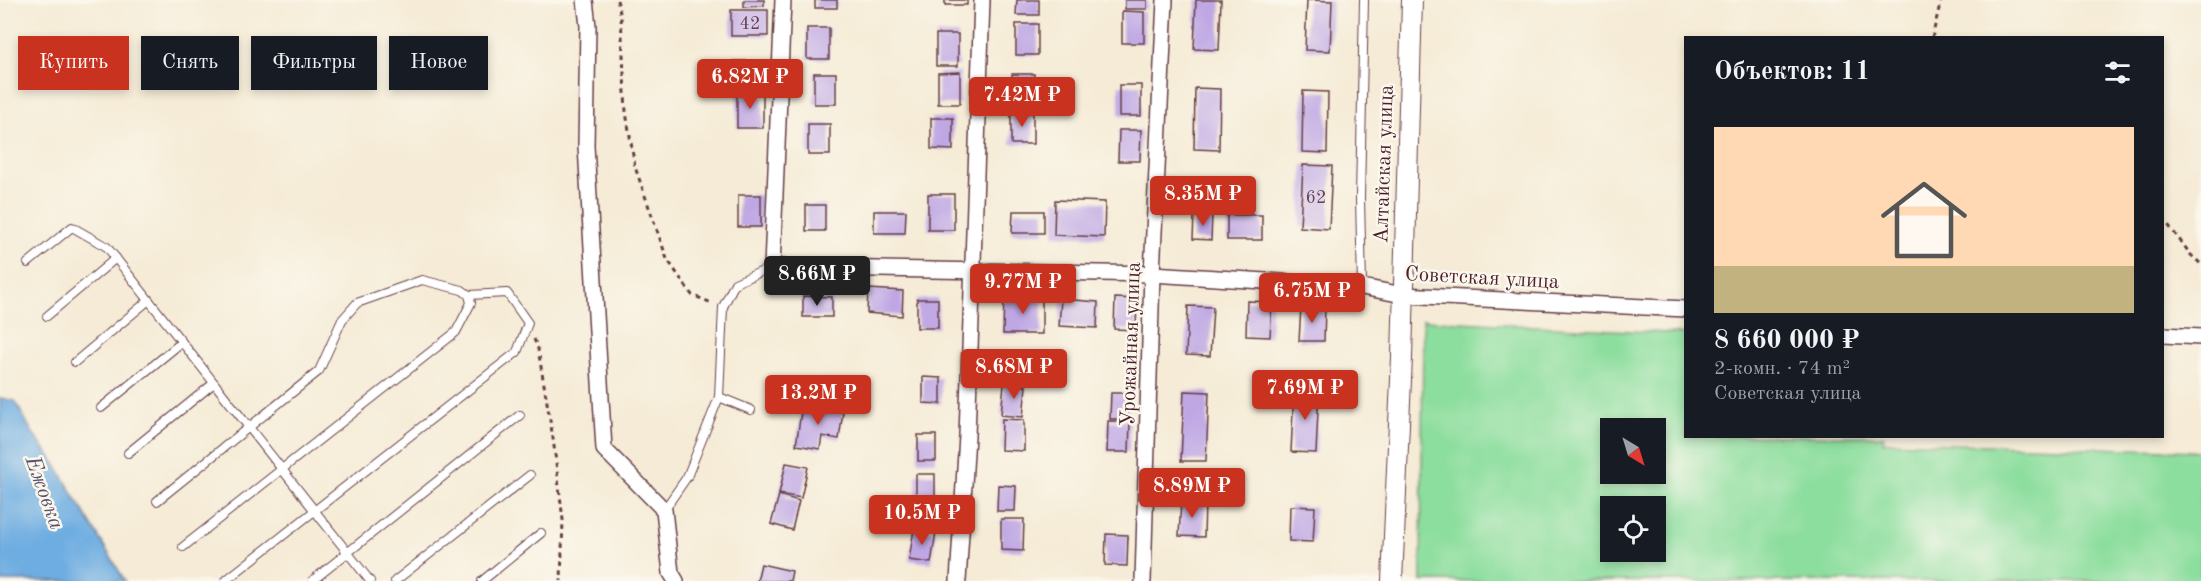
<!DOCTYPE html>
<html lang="ru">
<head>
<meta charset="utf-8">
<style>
  body { margin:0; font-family:"Old Standard TT",serif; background:#242831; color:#f1f3f6; height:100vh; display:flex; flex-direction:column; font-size:22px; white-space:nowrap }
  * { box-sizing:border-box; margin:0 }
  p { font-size:20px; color:#9ea1a6 }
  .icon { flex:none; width:33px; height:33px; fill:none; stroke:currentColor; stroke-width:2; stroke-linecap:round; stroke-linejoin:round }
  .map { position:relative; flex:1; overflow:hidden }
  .details { position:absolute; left:1684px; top:36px; width:480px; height:402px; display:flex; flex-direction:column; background:#171b24; border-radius:0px; box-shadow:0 3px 9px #0003 }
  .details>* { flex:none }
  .hud { position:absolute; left:18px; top:36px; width:570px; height:54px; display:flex; gap:12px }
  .needle { width:39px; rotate:142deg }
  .controls { position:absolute; left:1600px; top:418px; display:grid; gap:12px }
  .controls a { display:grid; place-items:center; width:66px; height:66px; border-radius:0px; background:#171b24; box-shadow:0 3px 9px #0003; font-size:30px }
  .price { position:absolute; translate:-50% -51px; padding:0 14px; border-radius:6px; background:#c8321e; color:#fff; font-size:20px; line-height:39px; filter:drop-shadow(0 2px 3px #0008) }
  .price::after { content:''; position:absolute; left:50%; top:36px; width:18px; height:14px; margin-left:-9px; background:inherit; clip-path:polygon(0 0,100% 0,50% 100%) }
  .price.current { background:#222; color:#fff }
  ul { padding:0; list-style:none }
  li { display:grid; align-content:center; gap:12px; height:318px; padding:0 30px }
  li+li { border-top:2px solid #363941 }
  li span { display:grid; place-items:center; height:186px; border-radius:0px; color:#555 }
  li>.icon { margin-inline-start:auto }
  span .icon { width:108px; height:108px; fill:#fffc; stroke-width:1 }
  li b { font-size:26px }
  h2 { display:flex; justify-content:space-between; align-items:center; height:72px; padding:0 30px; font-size:26px }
  .pill { padding:0 21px; border-radius:0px; background:#171b24; box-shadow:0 3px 9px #0003; font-size:21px; line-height:54px }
  .pill.current { background:#c8321e; color:#fff }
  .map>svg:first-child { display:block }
  .green { fill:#8cde9e; stroke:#6b7e64; stroke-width:1.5; fill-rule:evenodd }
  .water { fill:#6eade1; stroke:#5c6686; stroke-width:1.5 }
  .building { fill:#bfa7e4 }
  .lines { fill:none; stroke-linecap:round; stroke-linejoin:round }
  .service-casing { stroke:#643e45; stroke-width:10 }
  .minor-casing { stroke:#643e45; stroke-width:18 }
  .secondary-casing { stroke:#643e45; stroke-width:22 }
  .path { stroke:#643e45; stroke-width:3; stroke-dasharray:4.5 4.5; stroke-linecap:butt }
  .service { stroke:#fff; stroke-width:8 }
  .minor { stroke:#fff; stroke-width:15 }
  .secondary { stroke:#fff; stroke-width:20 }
  .labels { text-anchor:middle; stroke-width:5; stroke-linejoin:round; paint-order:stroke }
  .number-label { font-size:18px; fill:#674159 }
  .street-label { font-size:21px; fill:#4a1f2b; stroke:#fbf7ec }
  .water-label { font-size:22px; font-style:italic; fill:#57516b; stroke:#fbf7ec }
</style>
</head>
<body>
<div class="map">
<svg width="2201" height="581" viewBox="0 0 2201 581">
  <rect width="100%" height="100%" fill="#fbf7ec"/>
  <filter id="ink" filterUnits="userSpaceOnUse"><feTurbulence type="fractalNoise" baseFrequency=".0167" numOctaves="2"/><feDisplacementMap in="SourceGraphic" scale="12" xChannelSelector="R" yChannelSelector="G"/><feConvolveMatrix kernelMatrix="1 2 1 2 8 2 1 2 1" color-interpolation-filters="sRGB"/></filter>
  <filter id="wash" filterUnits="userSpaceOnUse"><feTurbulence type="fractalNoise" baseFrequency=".008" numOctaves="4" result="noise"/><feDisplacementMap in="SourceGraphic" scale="24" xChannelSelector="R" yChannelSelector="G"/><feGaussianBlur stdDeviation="1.35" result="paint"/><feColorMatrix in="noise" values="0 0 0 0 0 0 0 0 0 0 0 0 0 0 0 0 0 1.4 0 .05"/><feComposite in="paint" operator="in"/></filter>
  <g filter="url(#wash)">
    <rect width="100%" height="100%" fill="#f5ebd6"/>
    <!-- green -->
    <path class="green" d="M1423,320L1686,334V436H1884L1883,442L2201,451V581H1421ZM1611,429H1656V474H1611ZM1611,507H1656V552H1611Z"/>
    <!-- water -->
    <polygon class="water" points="0,398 15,401 32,432 54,462 125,581 0,581"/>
    <g id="blocks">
      <!-- building -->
      <g class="building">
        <polygon points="744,0 764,0 764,6 744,7"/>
        <rect x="815" y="0" width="22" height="8"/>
        <rect x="945" y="0" width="22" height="5"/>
        <polygon points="1017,0 1039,0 1039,15 1016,15"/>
        <rect x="1125" y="0" width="22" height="9"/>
        <polygon points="1196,0 1221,0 1219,50 1194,49"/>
        <polygon points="1307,0 1332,1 1330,51 1305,50"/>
        <rect x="731" y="10" width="37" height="26"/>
        <polygon points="1122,11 1144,12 1144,43 1122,43"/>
        <rect x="1016" y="24" width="22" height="31"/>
        <rect x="807" y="28" width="22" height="31"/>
        <rect x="936" y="34" width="22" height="32"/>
        <rect x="733" y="61" width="33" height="23"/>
        <polygon points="960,72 960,104 938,104 938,73"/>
        <rect x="814" y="73" width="22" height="31"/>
        <rect x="1012" y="74" width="22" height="31"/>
        <rect x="1119" y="85" width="22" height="31"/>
        <polygon points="1195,88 1220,89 1219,150 1194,149"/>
        <polygon points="1303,91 1328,92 1327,153 1302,152"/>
        <rect x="737" y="92" width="26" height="36"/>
        <rect x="1011" y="113" width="22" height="31"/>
        <polygon points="931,118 953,118 953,150 931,149"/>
        <rect x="808" y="124" width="22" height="31"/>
        <polygon points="1119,130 1141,130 1140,161 1118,161"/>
        <polygon points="1303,165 1332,166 1329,229 1300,227"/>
        <rect x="928" y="194" width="26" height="36"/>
        <rect x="738" y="195" width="23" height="32"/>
        <polygon points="1055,200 1105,202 1104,237 1054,235"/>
        <rect x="806" y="205" width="19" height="26"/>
        <polygon points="874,211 906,211 905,233 874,233"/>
        <polygon points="1013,211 1044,211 1044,233 1012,233"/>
        <polygon points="1194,215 1212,215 1211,240 1193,239"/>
        <rect x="1227" y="215" width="35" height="25"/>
        <polygon points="868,289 903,291 902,316 867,313"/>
        <polygon points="803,296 832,297 832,317 803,317"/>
        <polygon points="1004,296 1042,296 1042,334 1003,334"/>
        <polygon points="1115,298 1137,299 1136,330 1114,329"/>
        <rect x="917" y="299" width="21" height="29"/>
        <polygon points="1061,299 1098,302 1097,328 1059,326"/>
        <polygon points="1247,301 1272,302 1270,337 1246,336"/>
        <polygon points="1188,306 1213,307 1210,356 1186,355"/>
        <polygon points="1301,306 1325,307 1324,341 1299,341"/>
        <polygon points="923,377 941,378 941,404 923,403"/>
        <polygon points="803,380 834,382 833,405 801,403"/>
        <polygon points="1004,384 1026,386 1023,417 1001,415"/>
        <polygon points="1294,389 1319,390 1316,453 1291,452"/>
        <polygon points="1184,391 1209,392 1206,461 1181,461"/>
        <polygon points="1111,393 1129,393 1128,419 1110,419"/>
        <polygon points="802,406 843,412 839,439 822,436 820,449 796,445"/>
        <polygon points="1002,419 1024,420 1024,451 1001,450"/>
        <polygon points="1108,421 1130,421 1129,452 1107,452"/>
        <rect x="918" y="435" width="18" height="26"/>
        <polygon points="786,463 808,467 801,498 779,494"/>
        <rect x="916" y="474" width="19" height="26"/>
        <polygon points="998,485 1016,486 1015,511 997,511"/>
        <polygon points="779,495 799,501 792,530 771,524"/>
        <polygon points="1181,501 1205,502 1204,537 1179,536"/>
        <polygon points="1290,506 1315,507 1313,542 1289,541"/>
        <polygon points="1001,519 1024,519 1023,551 1001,550"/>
        <polygon points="914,529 936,532 931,563 909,560"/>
        <polygon points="1106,534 1128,535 1127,566 1105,565"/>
        <polygon points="761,564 792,571 790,581 757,581"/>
      </g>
    </g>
  </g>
  <g filter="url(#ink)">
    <use href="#blocks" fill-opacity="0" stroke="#643e45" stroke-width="1.5"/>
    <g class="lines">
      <!-- service casing -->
      <g class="service-casing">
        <g id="service">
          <polyline points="28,263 72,227 107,247 370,581"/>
          <polyline points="1362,287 1360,198 1364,0"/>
          <polyline points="47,316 116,258"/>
          <polyline points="75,362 149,300"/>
          <polyline points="719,397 751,410"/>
          <polyline points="101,408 182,342"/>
          <polyline points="128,453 214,383"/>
          <polyline points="157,501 319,371 342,320 357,303 422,280 462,290 469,295 471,303 456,332 183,547"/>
          <polyline points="664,510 687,477 719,397 723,307 735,283 772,267"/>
          <polyline points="225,581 517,352 528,323 507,293 469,295"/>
          <polyline points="312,581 520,415"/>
          <polyline points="395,581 530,475"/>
          <polyline points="482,581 541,533"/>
        </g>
      </g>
      <!-- minor casing -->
      <g class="minor-casing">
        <g id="minor">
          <polyline points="585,0 588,26 586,146 604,449 664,510 671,573 676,581"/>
          <polyline points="783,0 772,267 1152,274 1362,287 1403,295 1686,309"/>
          <polyline points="2163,335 2201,337"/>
          <polyline points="958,581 967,436 982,0"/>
          <polyline points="1143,581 1152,274 1165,0"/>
        </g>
      </g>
      <!-- secondary casing -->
      <g class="secondary-casing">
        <polyline id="secondary" points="1392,581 1402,357 1412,0"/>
      </g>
      <!-- path -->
      <g class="path">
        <polyline points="617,0 621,17 626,112 635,167 667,259 692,295 712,303"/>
        <polyline points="1932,38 1941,0"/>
        <polyline points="2163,218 2191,255 2201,264"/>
        <polyline points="534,339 538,349 553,438 563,520 561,581"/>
      </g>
      <!-- service -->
      <use href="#service" class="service"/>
      <!-- minor -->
      <use href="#minor" class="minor"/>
      <!-- secondary -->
      <use href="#secondary" class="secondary"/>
    </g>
  </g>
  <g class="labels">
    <!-- number labels -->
    <g class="number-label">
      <text x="750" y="29">42</text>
      <text x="1316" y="203">62</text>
    </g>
    <!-- street labels -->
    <g class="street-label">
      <text transform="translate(1383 164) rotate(-88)" y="7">Алтайская улица</text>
      <text transform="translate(1482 277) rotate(3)" y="7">Советская улица</text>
      <text transform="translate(1130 344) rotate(-88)" y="7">Урожайная улица</text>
    </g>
    <!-- water labels -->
    <g class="water-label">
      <text transform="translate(46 492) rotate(70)" y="8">Ежовка</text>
    </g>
  </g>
</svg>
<div class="controls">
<a><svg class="needle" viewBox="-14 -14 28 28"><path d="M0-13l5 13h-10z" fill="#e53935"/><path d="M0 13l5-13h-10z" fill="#9ea1a6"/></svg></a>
<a><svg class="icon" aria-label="locate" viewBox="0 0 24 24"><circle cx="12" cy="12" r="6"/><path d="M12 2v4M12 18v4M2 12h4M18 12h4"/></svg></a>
</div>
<b class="price" style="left:750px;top:110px">6.82M ₽</b>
<b class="price" style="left:1022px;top:128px">7.42M ₽</b>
<b class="price" style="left:1203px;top:227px">8.35M ₽</b>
<b class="price current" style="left:817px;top:307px">8.66M ₽</b>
<b class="price" style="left:1023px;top:315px">9.77M ₽</b>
<b class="price" style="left:1312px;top:324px">6.75M ₽</b>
<b class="price" style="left:1014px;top:400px">8.68M ₽</b>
<b class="price" style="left:1305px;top:421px">7.69M ₽</b>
<b class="price" style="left:818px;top:426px">13.2M ₽</b>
<b class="price" style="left:1192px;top:519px">8.89M ₽</b>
<b class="price" style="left:922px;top:546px">10.5M ₽</b>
<div class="hud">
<a class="pill current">Купить</a>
<a class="pill">Снять</a>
<a class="pill">Фильтры</a>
<a class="pill">Новое</a>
</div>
<section class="details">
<h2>Объектов: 11<svg class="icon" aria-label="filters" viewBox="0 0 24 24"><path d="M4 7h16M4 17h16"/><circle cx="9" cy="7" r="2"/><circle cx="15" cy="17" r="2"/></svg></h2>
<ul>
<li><span style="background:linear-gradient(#ffd9b3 75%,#c2b280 0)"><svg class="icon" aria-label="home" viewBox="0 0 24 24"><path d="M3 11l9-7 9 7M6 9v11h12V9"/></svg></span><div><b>8 660 000 ₽</b><p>2-комн. · 74 m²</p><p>Советская улица</p></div></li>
</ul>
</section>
</div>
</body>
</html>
